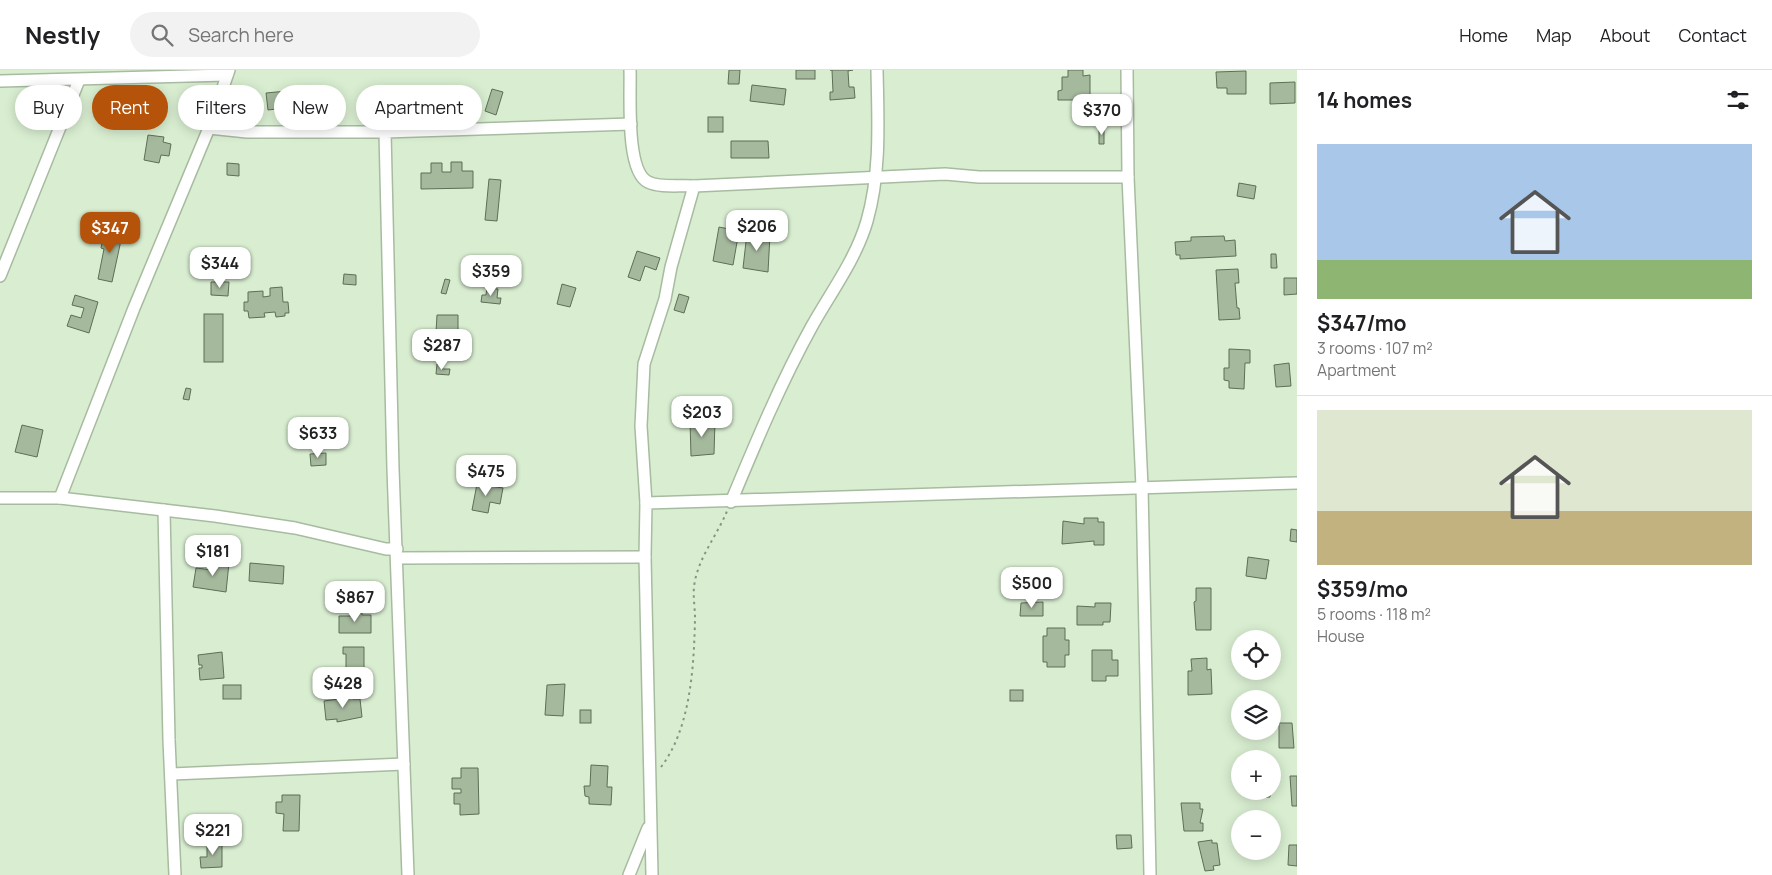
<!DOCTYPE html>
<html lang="en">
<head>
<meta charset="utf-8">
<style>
  body { margin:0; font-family:Manrope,sans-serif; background:#f2f2f2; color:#202124; height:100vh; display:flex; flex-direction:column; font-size:19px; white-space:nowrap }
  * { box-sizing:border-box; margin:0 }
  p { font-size:16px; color:#757577 }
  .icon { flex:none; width:28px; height:28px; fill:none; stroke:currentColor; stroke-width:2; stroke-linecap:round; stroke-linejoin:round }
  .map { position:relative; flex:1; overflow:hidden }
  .sheet { display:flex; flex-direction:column; background:#fff; width:475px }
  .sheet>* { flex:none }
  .guide { position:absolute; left:15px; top:15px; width:475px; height:45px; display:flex; gap:10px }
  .buttons { position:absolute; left:1231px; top:560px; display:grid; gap:10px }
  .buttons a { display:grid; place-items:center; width:50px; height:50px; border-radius:50%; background:#fff; box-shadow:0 2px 12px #0003; font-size:25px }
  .price { position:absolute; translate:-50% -42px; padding:0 11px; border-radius:10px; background:#fff; color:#222; font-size:16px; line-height:32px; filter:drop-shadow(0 1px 2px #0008) }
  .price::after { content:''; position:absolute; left:50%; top:30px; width:15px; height:11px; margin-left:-8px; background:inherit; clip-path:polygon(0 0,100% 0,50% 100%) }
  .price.current { background:#b45309; color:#fff }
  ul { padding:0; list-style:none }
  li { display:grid; align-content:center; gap:10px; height:265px; padding:0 20px }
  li+li { border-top:1px solid #e0e0e0 }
  li span { display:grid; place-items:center; height:155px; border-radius:0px; color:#555 }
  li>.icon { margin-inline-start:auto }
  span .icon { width:90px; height:90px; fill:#fffc; stroke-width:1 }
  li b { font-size:21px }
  h2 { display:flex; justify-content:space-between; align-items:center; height:60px; padding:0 20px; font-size:21px }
  .chip { padding:0 18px; border-radius:22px; background:#fff; box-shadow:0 2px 12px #0003; font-size:18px; line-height:45px }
  .chip.current { background:#b45309; color:#fff }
  header { display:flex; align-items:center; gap:30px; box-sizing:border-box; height:70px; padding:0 25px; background:#fff; border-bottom:1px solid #e0e0e0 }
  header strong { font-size:24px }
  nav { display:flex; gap:28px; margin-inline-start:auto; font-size:18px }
  .search { width:350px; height:45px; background:#f2f2f2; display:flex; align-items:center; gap:12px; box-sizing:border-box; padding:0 18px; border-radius:28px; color:#757577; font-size:19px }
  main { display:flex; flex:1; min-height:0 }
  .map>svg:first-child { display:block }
  .building { fill:#a5b99d; stroke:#5d6f56 }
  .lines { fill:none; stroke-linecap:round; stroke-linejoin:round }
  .minor-casing { stroke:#a7bba0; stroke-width:14 }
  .path { stroke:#869481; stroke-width:2; stroke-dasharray:2.5 4; stroke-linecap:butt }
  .minor { stroke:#fff; stroke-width:11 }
</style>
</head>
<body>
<header>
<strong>Nestly</strong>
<div class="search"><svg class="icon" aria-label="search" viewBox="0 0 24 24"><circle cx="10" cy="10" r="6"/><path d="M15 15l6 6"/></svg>Search here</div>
<nav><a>Home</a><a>Map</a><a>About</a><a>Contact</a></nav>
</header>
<main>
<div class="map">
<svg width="1297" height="805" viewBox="0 0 1297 805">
  <rect width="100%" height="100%" fill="#d9eed1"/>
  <!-- building -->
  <g class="building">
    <polygon points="729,0 740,0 739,14 728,14"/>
    <rect x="796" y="0" width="19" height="9"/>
    <polygon points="830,0 853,0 848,1 849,17 854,17 855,28 830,30 830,22 833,22 832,0"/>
    <polygon points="1068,0 1083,0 1083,6 1090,5 1090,30 1058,30 1058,21 1062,20 1062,7 1068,7"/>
    <polygon points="1246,1 1246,24 1227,24 1227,18 1217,18 1216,2"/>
    <polygon points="1295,12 1295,33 1270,34 1270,13"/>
    <polygon points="752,15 786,19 784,35 750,31"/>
    <polygon points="492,19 503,22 496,45 485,41"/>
    <polygon points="287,21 288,29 292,29 293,37 268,40 266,23"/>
    <rect x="708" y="47" width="15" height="15"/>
    <polygon points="1104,58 1104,74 1099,74 1099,59"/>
    <polygon points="148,65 164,67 163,72 171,74 169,86 161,85 159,93 144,90"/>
    <polygon points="731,71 768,71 769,88 731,88"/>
    <polygon points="451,92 462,92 462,101 473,101 473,118 421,119 421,103 431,103 431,93 442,93 442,102 451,102"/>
    <polygon points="227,93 239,94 239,106 227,105"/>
    <polygon points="489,109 501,110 497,151 485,150"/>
    <polygon points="1239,113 1256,116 1254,129 1237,126"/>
    <polygon points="719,157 739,161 733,195 713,191"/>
    <polygon points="110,158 123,161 112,212 98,209 104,179 101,178 104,164 108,165"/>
    <polygon points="747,163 770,165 768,202 743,198"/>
    <polygon points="1224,166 1225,171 1235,170 1236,186 1180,189 1180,185 1176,185 1175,172 1191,171 1191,167"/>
    <polygon points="637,181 660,188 656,200 645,196 640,211 628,207"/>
    <polygon points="1271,184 1276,184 1277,198 1271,198"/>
    <polygon points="1238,199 1239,213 1235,213 1237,238 1239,238 1240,249 1219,250 1216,200"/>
    <polygon points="344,204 356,205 356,215 343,214"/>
    <polygon points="1284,208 1297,208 1297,224 1284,225"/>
    <polygon points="445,209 450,210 446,224 441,223"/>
    <polygon points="211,212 229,212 228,226 211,225"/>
    <polygon points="562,214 576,218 570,237 557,234"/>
    <polygon points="282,217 283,232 288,232 289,243 285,243 285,246 276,247 275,242 264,243 265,247 249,248 248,241 244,241 244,232 248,232 248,222 263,221 263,227 270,226 270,218"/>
    <polygon points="487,218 498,219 497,228 501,228 500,234 481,232 482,225 486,225"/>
    <polygon points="679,224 689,227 684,243 674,240"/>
    <polygon points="75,225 98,232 89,263 67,256 71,245 81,248 84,238 72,235"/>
    <rect x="204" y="244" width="19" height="48"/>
    <polygon points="437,245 458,245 458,262 453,261 452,280 432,279 432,262 436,262"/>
    <polygon points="1229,279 1250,280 1250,293 1245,293 1244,319 1229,318 1229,311 1224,310 1224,298 1229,298"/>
    <polygon points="1289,293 1291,316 1276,317 1274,295"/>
    <polygon points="437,294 442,295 442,299 450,299 449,305 436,304"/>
    <polygon points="186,318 191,319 189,330 183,329"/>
    <polygon points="690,351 715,351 714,384 691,386"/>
    <polygon points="22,355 43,360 37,387 15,382"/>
    <polygon points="326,383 326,395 311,396 310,384"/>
    <polygon points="477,414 503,418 500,434 490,432 488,443 472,440"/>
    <polygon points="1084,448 1098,448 1098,452 1104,452 1104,475 1094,475 1094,471 1062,474 1063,451 1084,454"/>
    <polygon points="1291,459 1297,460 1297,472 1290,471"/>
    <polygon points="1248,487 1269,490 1266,509 1246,506"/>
    <polygon points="214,491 229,493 226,522 193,517 196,498 212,500"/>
    <polygon points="250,493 284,496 283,514 249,511"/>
    <polygon points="1196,518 1211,518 1211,560 1196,560 1194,532 1196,531"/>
    <polygon points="1043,532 1043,546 1020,546 1021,533"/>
    <polygon points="1095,533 1111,533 1110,552 1103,552 1103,555 1077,555 1077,536 1095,537"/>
    <polygon points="352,540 362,540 362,545 371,545 371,563 339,563 339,546 352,546"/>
    <polygon points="1047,558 1065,558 1065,570 1069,570 1069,585 1065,585 1065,597 1047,597 1047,592 1043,592 1043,566 1047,566"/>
    <polygon points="343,577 364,577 364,617 343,617 343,605 346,605 346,584 343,584"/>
    <polygon points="1092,580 1112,580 1112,590 1118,590 1118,606 1106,606 1106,611 1092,611"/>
    <polygon points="222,582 224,608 200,610 199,598 202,598 202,595 199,595 198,585"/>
    <polygon points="1207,588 1207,600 1211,599 1212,624 1188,625 1188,601 1192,601 1191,589"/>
    <polygon points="565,614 563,646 545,645 547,615"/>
    <rect x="223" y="615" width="18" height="14"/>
    <rect x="1010" y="620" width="13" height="11"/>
    <polygon points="353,627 353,629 360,629 362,647 337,652 337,649 326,650 324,631"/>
    <rect x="580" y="640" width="11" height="13"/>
    <polygon points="1279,653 1292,653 1294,678 1279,678"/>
    <polygon points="591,695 608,696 607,717 612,717 611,735 589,734 589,727 585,726 584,716 590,716"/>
    <polygon points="461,698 478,698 479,744 460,745 460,734 454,734 454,723 461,723 461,719 452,719 452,708 461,708"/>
    <polygon points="1290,706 1297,706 1297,736 1292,736"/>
    <polygon points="1252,721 1270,721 1270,727 1252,728"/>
    <polygon points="282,725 300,725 299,761 283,761 284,744 276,743 276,732 282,732"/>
    <polygon points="1181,733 1200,733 1200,739 1203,739 1200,753 1203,753 1203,761 1184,761"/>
    <polygon points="1116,765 1131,765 1132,778 1117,779"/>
    <polygon points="1212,770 1212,773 1217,773 1220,795 1213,796 1214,800 1205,801 1198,772"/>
    <polygon points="207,773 222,773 222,797 201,798 200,787 207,787"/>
    <polygon points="1289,775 1297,775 1297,796 1288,795"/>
  </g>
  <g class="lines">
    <!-- minor casing -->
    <g class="minor-casing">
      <g id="minor">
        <path d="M630,0C631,23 625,101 648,112C660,118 680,115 694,116L945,104L979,107H1128"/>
        <polyline points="1127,0 1128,107 1142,417 1150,805"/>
        <polyline points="0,11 227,5"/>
        <polyline points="209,58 247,62 385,62"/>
        <polyline points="0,206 79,10"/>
        <polyline points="0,428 60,428 215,446 295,458 386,479 397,479"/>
        <polyline points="60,428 134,238 209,58 229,0"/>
        <path d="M731,432C756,372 781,312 812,256C831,222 856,189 867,151C881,102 878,51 877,0"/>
        <polyline points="646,433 641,356 644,294 665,229 671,197 694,116"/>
        <polyline points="164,440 169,670 175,805"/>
        <polyline points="398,488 645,487"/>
        <polyline points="172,704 404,694"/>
        <polyline points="408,805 393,399 385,62 631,54"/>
        <polyline points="629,805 648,758"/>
        <polyline points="652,805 645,487 646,433 1297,413"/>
      </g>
    </g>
    <!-- path -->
    <path class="path" d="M661,697C691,658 694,595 695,548C695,538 693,527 694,517C697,489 717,466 727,441"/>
    <!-- minor -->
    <use href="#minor" class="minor"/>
  </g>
</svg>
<div class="buttons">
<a><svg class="icon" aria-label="locate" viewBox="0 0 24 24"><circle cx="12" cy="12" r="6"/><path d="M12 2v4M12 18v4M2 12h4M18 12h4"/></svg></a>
<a><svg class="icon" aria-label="layers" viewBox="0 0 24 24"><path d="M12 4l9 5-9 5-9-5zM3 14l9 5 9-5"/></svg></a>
<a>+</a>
<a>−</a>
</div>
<b class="price" style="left:1102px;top:66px">$370</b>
<b class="price" style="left:757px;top:182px">$206</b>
<b class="price current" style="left:110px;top:184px">$347</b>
<b class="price" style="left:220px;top:219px">$344</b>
<b class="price" style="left:491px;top:227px">$359</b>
<b class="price" style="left:442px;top:301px">$287</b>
<b class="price" style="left:702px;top:368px">$203</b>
<b class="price" style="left:318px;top:389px">$633</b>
<b class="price" style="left:486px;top:427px">$475</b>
<b class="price" style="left:213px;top:507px">$181</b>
<b class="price" style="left:1032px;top:539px">$500</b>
<b class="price" style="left:355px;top:553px">$867</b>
<b class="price" style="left:343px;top:639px">$428</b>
<b class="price" style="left:213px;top:786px">$221</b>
<div class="guide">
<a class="chip">Buy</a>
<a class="chip current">Rent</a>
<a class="chip">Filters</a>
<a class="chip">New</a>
<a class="chip">Apartment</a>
</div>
</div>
<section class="sheet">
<h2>14 homes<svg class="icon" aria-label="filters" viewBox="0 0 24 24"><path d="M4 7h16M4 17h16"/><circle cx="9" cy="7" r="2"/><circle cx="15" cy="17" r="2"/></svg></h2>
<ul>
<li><span style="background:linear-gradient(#a9c7e8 75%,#8fb573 0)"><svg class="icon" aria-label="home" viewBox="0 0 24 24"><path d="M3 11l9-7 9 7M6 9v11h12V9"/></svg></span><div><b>$347/mo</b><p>3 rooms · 107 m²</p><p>Apartment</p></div></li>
<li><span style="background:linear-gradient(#dfe7d0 65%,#c2b280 0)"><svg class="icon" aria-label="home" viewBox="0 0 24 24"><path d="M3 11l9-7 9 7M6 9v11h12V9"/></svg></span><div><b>$359/mo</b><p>5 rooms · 118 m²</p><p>House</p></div></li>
</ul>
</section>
</main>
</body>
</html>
